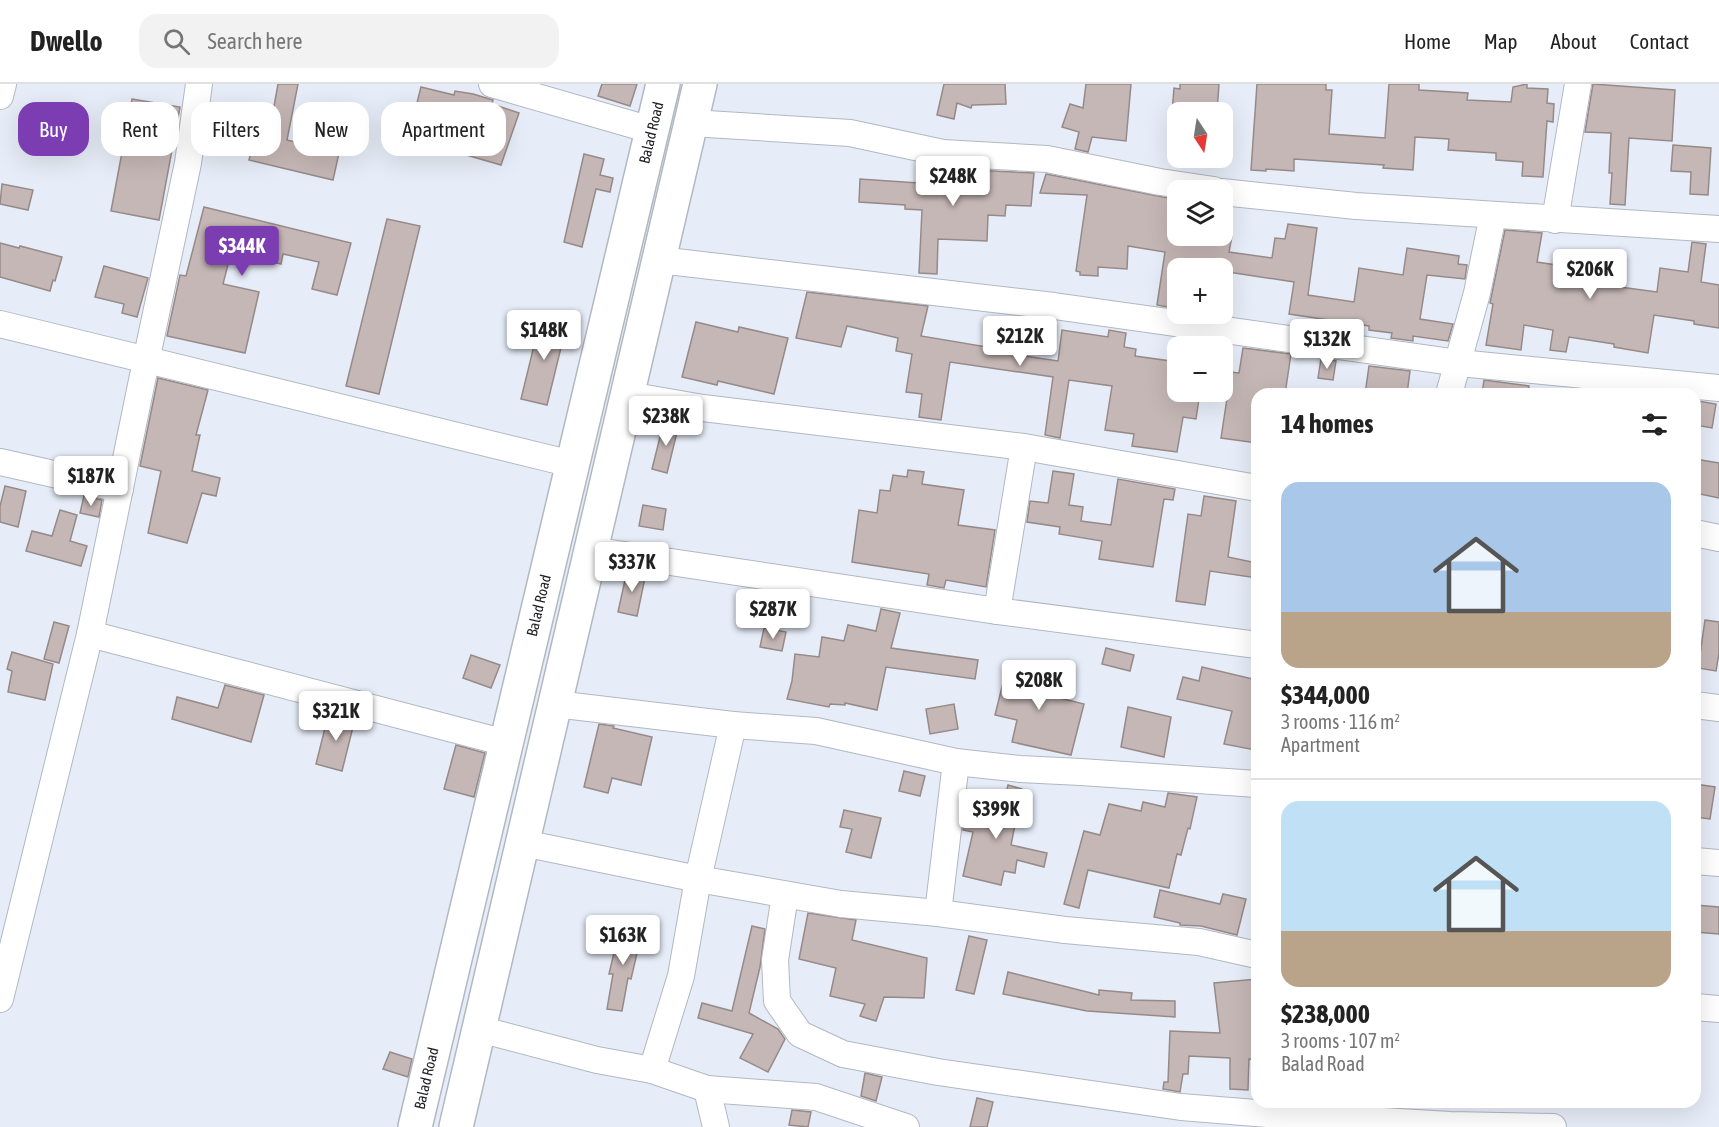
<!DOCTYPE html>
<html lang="en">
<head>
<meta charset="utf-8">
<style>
  body { margin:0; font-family:"Asap Condensed",sans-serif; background:#f2f2f2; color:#222; height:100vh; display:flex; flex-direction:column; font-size:22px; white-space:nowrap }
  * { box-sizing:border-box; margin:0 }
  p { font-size:20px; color:#767676 }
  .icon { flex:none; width:33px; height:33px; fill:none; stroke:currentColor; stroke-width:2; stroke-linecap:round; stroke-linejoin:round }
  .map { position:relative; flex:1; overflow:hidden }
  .sheet { position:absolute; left:1251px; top:304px; width:450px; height:720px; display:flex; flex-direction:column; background:#fff; border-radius:18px; box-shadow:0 6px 24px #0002 }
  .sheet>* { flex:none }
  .top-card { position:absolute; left:18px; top:18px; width:570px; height:54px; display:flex; gap:12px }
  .needle { width:39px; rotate:168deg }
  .controls { position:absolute; left:1167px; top:18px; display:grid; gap:12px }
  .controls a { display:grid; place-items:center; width:66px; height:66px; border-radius:12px; background:#fff; box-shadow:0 6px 24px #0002; font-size:30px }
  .price { position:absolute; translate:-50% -51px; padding:0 14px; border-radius:6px; background:#fff; color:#222; font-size:20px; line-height:39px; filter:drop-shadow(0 2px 3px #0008) }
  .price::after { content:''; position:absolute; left:50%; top:36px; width:18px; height:14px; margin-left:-9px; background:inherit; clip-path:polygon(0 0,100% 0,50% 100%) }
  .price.current { background:#7c3db2; color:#fff }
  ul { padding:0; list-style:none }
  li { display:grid; align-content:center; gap:12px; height:318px; padding:0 30px }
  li+li { border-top:2px solid #e0e0e0 }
  li span { display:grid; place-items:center; height:186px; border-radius:18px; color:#555 }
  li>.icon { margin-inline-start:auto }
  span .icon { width:108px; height:108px; fill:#fffc; stroke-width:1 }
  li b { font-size:26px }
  h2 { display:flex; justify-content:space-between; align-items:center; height:72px; padding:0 30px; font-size:26px }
  .tag { padding:0 21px; border-radius:18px; background:#fff; box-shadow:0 6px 24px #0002; font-size:21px; line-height:54px }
  .tag.current { background:#7c3db2; color:#fff }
  header { display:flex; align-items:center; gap:36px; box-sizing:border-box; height:84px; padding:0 30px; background:#fff; border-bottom:2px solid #e0e0e0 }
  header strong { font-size:28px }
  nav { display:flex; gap:33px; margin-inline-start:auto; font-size:21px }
  .search { width:420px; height:54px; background:#f2f2f2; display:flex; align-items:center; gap:15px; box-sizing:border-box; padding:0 21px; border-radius:18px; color:#767676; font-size:22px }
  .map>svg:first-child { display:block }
  .building { fill:#c5b7b6; stroke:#968a89; stroke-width:1.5 }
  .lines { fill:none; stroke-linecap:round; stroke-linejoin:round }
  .minor-casing { stroke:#b2b8c2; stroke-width:28 }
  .highway-casing { stroke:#b2b8c2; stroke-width:36 }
  .minor { stroke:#fff; stroke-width:26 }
  .highway { stroke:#fff; stroke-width:33 }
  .labels { text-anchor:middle; stroke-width:4.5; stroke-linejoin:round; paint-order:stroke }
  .street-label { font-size:15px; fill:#1d1f23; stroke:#fff }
</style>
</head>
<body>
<header>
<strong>Dwello</strong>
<div class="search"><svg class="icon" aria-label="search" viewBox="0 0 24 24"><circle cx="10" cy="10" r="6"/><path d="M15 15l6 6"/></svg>Search here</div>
<nav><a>Home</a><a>Map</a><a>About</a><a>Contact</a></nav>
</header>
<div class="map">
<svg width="1719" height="1043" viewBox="0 0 1719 1043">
  <rect width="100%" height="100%" fill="#e7edf8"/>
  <!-- building -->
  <g class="building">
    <polygon points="278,0 298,0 287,56 339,69 333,96 249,76 256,47 235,42 240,20 273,28"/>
    <polygon points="602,0 637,0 630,22 598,12"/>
    <polygon points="944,0 1005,0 1006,20 972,21 971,24 957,19 954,35 937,31"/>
    <polygon points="1086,0 1131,0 1126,57 1092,53 1088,68 1075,65 1079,48 1062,43 1070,20 1083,24"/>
    <polygon points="1180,0 1219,0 1217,28 1172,28 1174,4 1180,5"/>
    <polygon points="1257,0 1326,0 1326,6 1332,6 1329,50 1385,54 1389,0 1419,0 1419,6 1468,9 1467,16 1511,18 1513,3 1527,0 1527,4 1548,5 1547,19 1554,20 1553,38 1547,37 1543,93 1522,92 1523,78 1496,76 1496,69 1448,66 1449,55 1415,53 1413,86 1383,84 1384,81 1294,75 1294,87 1266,85 1266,87 1251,86"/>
    <polygon points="1593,0 1675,6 1672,57 1629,54 1625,121 1610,120 1612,89 1609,89 1611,49 1585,48"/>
    <polygon points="421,3 454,11 455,7 473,10 493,16 492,20 519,29 501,81 456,68 456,70 407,59"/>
    <polygon points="132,15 180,23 159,136 111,127"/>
    <polygon points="1673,61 1711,64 1708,111 1690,110 1691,88 1671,87"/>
    <polygon points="584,70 604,75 600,91 613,94 610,108 596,105 582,163 564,158"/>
    <polygon points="972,86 1034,89 1031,122 1006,121 1005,132 988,131 987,157 938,155 937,190 919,189 922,126 905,125 905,121 859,118 860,95 933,100 932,104 971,105"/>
    <polygon points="1046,90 1178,116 1178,152 1232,152 1229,168 1272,174 1275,154 1285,155 1288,140 1317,144 1308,211 1354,218 1359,184 1403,191 1407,164 1459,172 1458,180 1467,181 1465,195 1427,191 1420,235 1453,240 1448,257 1413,252 1413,257 1391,254 1392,249 1369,246 1369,242 1289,230 1294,198 1222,187 1222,184 1202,184 1179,181 1173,224 1157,221 1165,168 1128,162 1127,185 1098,183 1098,192 1080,191 1080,188 1076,187 1087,111 1040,109"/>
    <polygon points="2,100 33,106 28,126 0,120"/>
    <polygon points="204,123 351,159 337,211 312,205 319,178 283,170 281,180 264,176 267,165 234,157 223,200 259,208 245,269 167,252 180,191 186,192"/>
    <polygon points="387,135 420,142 379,310 346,302"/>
    <polygon points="1505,146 1542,149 1537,178 1576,184 1574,196 1604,201 1607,181 1623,183 1620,203 1657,208 1660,184 1688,188 1692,158 1706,160 1701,198 1719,201 1719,244 1694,240 1694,237 1654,231 1648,269 1614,263 1614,260 1569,253 1566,268 1550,266 1553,246 1524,241 1521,266 1486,261 1493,220 1490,219"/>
    <polygon points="0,159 19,164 20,162 62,173 55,197 53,196 50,207 0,193"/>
    <polygon points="104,182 148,194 137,233 122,229 124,220 95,213"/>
    <polygon points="807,208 928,222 921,252 999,265 998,268 1058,277 1062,246 1108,253 1109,246 1126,249 1124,263 1136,265 1135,272 1178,278 1178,308 1200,308 1196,335 1183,333 1177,368 1132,362 1134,350 1105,346 1112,302 1069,296 1060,354 1045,351 1053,293 950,278 941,336 919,333 922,310 906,308 912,270 896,267 898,254 847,242 841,263 796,254"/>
    <polygon points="541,233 567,239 547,321 521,315"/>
    <polygon points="696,238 738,248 739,243 788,254 774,310 718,297 717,301 682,293"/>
    <polygon points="1243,264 1291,270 1285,310 1257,310 1257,359 1221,354 1231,288 1239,289"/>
    <polygon points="1321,275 1336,277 1333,296 1318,294"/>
    <polygon points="1369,282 1410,287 1407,310 1365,310"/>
    <polygon points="158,294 208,306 196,351 200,351 192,387 220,394 216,412 202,409 187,459 148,449 161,387 140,382"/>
    <polygon points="1484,296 1529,302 1528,310 1482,310"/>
    <polygon points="1698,317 1716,320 1712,344 1695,341"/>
    <polygon points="664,337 679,340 667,389 652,385"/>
    <polygon points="1695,375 1719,379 1719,414 1695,409"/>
    <polygon points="908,386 924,388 922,400 964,406 958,441 995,446 986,503 946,496 944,504 927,501 929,490 852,478 859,426 877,429 880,406 890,407 893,391 907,393"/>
    <polygon points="1053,387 1074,390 1069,421 1083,423 1081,437 1111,441 1118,395 1175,405 1173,416 1164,415 1153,483 1099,475 1102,457 1059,450 1060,443 1027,438 1030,417 1048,419"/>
    <polygon points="5,402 26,407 18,443 0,438 0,422"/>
    <polygon points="84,412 102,416 99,433 80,429"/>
    <polygon points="1204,412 1236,417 1228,473 1257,479 1257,494 1210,487 1205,521 1176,517 1188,430 1201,432"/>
    <polygon points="643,421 666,425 663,446 639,442"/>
    <polygon points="60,426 77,431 70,457 87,462 81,482 26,467 32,447 52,452"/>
    <polygon points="627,487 646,489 637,532 618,528"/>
    <polygon points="881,525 900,529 891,564 978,576 975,595 886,583 877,626 845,619 845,621 830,620 829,623 787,615 792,597 795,570 819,573 822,553 844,557 848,541 876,547"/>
    <polygon points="1705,536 1719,538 1719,569 1716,587 1698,584"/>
    <polygon points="54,538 69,542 59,579 44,575"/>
    <polygon points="764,544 786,548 782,567 760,563"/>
    <polygon points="1106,564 1134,571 1130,587 1102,580"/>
    <polygon points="12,568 53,580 45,616 8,608 12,587 7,585"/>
    <polygon points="471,571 500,581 491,604 463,594"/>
    <polygon points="1010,579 1053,589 1047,611 1084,620 1071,671 1012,658 1017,636 995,631 1003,599 1006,600"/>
    <polygon points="1202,583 1257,596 1257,658 1255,666 1224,660 1232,627 1177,615 1183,593 1199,597"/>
    <polygon points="225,601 264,611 251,658 172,635 177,613 218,624"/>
    <polygon points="954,620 958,645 930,650 926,625"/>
    <polygon points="1128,623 1171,633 1164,673 1121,663"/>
    <polygon points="329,628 355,635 342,687 316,680"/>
    <polygon points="599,640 614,642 613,644 652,653 641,701 612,694 608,709 584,703"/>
    <polygon points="456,661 485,669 474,713 444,705"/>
    <polygon points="904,687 925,692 920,712 899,707"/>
    <polygon points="1695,700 1715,703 1710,735 1695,733"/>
    <polygon points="1008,701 1022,705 1011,761 1047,769 1044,783 1017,776 1015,789 1004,787 1001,801 963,792 973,748 963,746 966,718 978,721 979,716 1003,722"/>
    <polygon points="1168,709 1197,713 1190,745 1188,744 1181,771 1177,770 1169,804 1088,786 1079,824 1064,820 1084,747 1100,751 1109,720 1141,727 1143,718 1165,723"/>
    <polygon points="844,726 881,734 871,774 846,768 852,745 840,743"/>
    <polygon points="1160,806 1220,820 1223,810 1246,815 1237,851 1201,842 1180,841 1180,839 1154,833"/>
    <polygon points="1695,821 1719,823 1719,850 1695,848"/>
    <polygon points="808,829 856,836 852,856 927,874 924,914 884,913 876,937 860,932 865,920 830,912 836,884 799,875"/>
    <polygon points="752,842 765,845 760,883 749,929 778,945 785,955 768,988 740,974 753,950 698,934 702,919 732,927"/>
    <polygon points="620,843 642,848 631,895 628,894 622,927 607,925 613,890 609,890"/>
    <polygon points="969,852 987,856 974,910 956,906"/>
    <polygon points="1008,888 1099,911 1099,906 1132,909 1131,916 1175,917 1175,933 1087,927 1003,910"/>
    <polygon points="1257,895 1257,977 1249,975 1248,1006 1230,1005 1230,974 1189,972 1188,990 1183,990 1180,1008 1163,1005 1164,998 1168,998 1170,947 1220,949 1214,899"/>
    <polygon points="390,968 412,975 408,993 383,985"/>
    <polygon points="865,989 882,993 876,1017 861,1012"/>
    <polygon points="977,1014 993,1018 987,1043 970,1043"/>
    <polygon points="792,1026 811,1028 808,1043 789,1041"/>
  </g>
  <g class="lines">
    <!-- minor casing -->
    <g class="minor-casing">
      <g id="minor">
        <polyline points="199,0 188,79 146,277 90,550 506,659"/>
        <polyline points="492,0 651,46"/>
        <polyline points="0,12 3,0"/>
        <polyline points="691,39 850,49 943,69 1047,75 1160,98 1214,106"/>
        <polyline points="1222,108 1356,122 1719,145"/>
        <polyline points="1555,136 1578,0"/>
        <polyline points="659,176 1054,222 1459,279 1719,304"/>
        <polyline points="0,240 572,380"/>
        <polyline points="1449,310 1477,209 1493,131"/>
        <polyline points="628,311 703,324 1024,363 1257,404"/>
        <polyline points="0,378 120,405"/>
        <polyline points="1695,449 1719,454"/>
        <polyline points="591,466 997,527 1257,561"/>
        <polyline points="997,527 1024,363"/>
        <polyline points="555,620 733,641 816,647 956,678 1020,685 1081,688 1257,700"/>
        <polyline points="1695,621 1719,624"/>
        <polyline points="523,759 698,795 841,820 938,829 1065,846 1199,858 1257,871"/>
        <polyline points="1695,777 1719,779"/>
        <polyline points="785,811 775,876 777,917 800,950 843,970 938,988 1181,1023 1280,1031 1450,1041 1553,1043"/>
        <polyline points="938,829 956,678"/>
        <polyline points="0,915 90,550"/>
        <polyline points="1695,923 1719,925"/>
        <polyline points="479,945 597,976 652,986 681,892 698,795 733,641"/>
        <polyline points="652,986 707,1005 816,1013 906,1043"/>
        <polyline points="707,1005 716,1043"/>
      </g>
    </g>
    <!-- highway casing -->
    <g class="highway-casing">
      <g id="highway">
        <path id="s1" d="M415,1043L663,0"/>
        <polyline points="456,1043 700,0"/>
      </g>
    </g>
    <!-- minor -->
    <use href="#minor" class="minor"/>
    <!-- highway -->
    <use href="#highway" class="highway"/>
  </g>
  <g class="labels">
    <!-- street labels -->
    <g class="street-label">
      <text dy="5" stroke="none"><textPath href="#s1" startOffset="1022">Balad Road</textPath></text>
      <text dy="5" stroke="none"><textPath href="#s1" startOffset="536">Balad Road</textPath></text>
      <text dy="5" stroke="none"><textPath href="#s1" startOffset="50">Balad Road</textPath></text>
    </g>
  </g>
</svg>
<div class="controls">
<a><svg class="needle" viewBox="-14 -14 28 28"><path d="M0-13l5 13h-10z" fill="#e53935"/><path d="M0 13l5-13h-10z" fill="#767676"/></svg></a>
<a><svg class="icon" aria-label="layers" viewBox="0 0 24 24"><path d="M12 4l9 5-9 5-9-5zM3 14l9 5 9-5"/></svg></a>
<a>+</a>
<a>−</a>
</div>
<b class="price" style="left:953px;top:123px">$248K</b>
<b class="price current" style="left:242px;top:193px">$344K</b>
<b class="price" style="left:1590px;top:216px">$206K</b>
<b class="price" style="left:544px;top:277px">$148K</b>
<b class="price" style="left:1020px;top:283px">$212K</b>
<b class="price" style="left:1327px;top:286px">$132K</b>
<b class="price" style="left:666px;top:363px">$238K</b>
<b class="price" style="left:91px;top:423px">$187K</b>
<b class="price" style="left:632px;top:509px">$337K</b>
<b class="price" style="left:773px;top:556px">$287K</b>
<b class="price" style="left:1039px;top:627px">$208K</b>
<b class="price" style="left:336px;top:658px">$321K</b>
<b class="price" style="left:996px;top:756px">$399K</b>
<b class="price" style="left:623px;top:882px">$163K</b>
<div class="top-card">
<a class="tag current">Buy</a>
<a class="tag">Rent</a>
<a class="tag">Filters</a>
<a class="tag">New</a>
<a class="tag">Apartment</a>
</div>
<section class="sheet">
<h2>14 homes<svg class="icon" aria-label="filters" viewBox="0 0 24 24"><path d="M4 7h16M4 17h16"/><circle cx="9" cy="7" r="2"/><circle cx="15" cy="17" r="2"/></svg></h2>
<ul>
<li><span style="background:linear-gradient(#a9c7e8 70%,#b9a48a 0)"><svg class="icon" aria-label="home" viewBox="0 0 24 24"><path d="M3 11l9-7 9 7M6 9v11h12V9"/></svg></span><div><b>$344,000</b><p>3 rooms · 116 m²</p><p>Apartment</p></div></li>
<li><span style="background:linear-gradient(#bfe0f5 70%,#b9a48a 0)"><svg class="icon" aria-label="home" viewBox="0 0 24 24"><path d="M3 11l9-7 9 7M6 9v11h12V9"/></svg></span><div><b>$238,000</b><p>3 rooms · 107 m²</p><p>Balad Road</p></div></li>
</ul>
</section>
</div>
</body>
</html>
